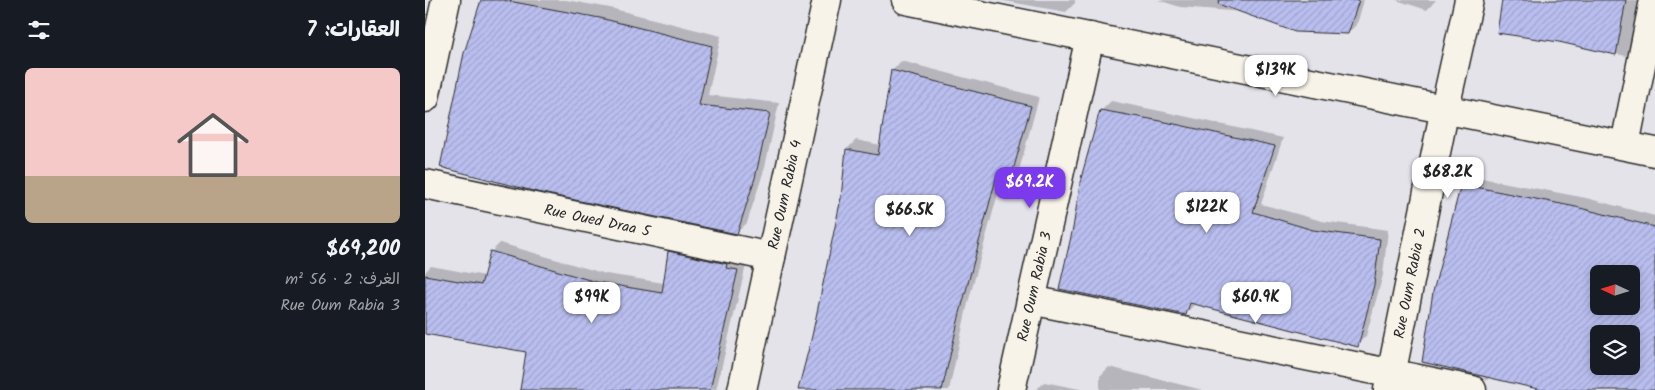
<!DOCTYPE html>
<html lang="ar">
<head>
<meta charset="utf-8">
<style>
  body { margin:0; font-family:Kalam,"Playpen Sans Arabic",sans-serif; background:#20242c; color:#f1f3f6; direction:rtl; height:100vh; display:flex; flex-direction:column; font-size:19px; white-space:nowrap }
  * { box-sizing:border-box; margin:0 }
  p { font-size:16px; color:#9ea1a6 }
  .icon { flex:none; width:28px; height:28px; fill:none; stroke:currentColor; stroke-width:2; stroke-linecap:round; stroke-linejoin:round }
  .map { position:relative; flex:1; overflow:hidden; direction:ltr }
  .side { display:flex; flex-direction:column; background:#171b24; width:425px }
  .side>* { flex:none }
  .needle { width:32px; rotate:274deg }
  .tools { position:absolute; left:1165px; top:265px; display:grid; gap:10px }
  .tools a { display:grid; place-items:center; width:50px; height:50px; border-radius:8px; background:#171b24; box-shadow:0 2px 8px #0003; font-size:25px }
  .price { position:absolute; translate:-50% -42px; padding:0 11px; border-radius:10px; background:#fff; color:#222; font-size:16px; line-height:32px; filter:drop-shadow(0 1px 2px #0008) }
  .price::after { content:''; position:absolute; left:50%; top:30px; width:15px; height:11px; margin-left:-8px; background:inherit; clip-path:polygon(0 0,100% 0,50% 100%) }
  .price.current { background:#7c3aed; color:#fff }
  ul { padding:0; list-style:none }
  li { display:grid; align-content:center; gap:10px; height:265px; padding:0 25px }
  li+li { border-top:1px solid #363941 }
  li span { display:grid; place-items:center; height:155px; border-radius:8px; color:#555 }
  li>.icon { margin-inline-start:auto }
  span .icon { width:90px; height:90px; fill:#fffc; stroke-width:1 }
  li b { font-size:21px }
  h2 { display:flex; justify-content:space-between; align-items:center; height:60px; padding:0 25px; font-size:21px }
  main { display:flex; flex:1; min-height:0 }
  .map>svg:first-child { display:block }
  .shadow { fill:#0003; fill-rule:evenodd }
  .building { fill:url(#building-hatch); stroke:#2b2b2b; fill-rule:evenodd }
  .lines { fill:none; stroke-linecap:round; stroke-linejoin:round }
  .street-casing { stroke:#2b2b2b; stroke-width:31 }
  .street { stroke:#f7f3e8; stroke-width:28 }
  .labels { text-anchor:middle; stroke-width:4.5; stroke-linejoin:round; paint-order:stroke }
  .street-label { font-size:15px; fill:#2b2b2b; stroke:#f7f3e8 }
</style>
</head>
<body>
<main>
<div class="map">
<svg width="1230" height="390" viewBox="0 0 1230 390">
  <defs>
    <pattern id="building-hatch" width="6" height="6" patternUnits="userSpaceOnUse" patternTransform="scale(1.25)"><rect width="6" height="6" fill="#b9beef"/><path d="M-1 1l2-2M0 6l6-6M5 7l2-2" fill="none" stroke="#9fa3cd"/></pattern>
  </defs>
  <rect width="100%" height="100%" fill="#e4e3ea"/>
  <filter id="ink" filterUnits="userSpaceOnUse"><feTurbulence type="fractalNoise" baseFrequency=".02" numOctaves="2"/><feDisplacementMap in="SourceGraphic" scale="10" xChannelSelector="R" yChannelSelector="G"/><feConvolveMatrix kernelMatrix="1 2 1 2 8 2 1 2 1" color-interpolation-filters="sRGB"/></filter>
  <g filter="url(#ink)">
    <!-- shadow -->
    <g class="shadow">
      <polygon points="58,0 141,0 185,8 296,36 283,95 354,103 340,167 322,223 312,232"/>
      <polygon points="574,0 650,0 650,3 641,12"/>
      <polygon points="733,0 939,0 932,24 923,33 818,12 755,7"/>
      <polygon points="971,0 1011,0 1002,10"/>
      <polygon points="1079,0 1220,0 1210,47 1201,56 1134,41"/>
      <polygon points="476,61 614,97 595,167 586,177 578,175 543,303 524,390 374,390 388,337 417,198 422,149 431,140 456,145 467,71"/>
      <polygon points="686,101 745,113 858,138 836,204 897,221 963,230 958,275 941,336 932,345 770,304 761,313 677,110"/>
      <path d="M1046,176L1161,198L1230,216V390H1123L1065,377L1061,381L1058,377L1051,374L998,363L1009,292L1037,185ZM1174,274H1206V306H1174ZM1174,334H1206V366H1174Z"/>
      <polygon points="75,243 181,274 239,283 244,252 253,243 322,261 291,390 96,390 102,351 0,333 0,272 6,266 60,276 66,252"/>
      <polygon points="684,367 778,390 675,390 675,376"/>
      <polygon points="619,382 660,390 611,390"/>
    </g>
    <!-- building -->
    <g class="building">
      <polygon points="56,0 78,0 175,18 287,46 274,105 345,113 330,178 312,234 112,192 15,167 39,53"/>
      <polygon points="794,0 934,0 923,34 870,32 793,4"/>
      <polygon points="1077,0 1201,0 1191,55 1134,42 1072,33"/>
      <polygon points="466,70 606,106 586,178 572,175 535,313 517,390 373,390 387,336 416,198 421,149 453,155"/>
      <polygon points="675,110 736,121 850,146 828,212 888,230 955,239 949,285 933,347 765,303 761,315 634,289 648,228 656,178"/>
      <path d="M1036,184L1151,207L1230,227V390H1117L997,362L1008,292ZM1174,274H1206V306H1174ZM1174,334H1206V366H1174Z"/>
      <polygon points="65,251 171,282 237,293 243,251 302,264 301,268 313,270 285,390 95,390 101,352 0,334 0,275 56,285"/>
    </g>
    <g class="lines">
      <!-- street casing -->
      <g class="street-casing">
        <g id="street">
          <polyline points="481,0 1230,152"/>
          <polyline points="0,98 21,0"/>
          <polyline points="1200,145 1229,0"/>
          <path id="s1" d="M0,184L346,257"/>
          <polyline points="606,300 1047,390"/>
          <path id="s2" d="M317,390L402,0"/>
          <path id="s3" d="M586,390L665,37"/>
          <path id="s4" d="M963,390L1020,108L1044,0"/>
        </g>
      </g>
      <!-- street -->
      <use href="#street" class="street"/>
    </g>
  </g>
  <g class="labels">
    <!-- street labels -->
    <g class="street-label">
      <text dy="5" stroke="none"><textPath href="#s2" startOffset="200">Rue Oum Rabia 4</textPath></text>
      <text dy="5" stroke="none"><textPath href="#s1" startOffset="176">Rue Oued Draa 5</textPath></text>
      <text dy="5" stroke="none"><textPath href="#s4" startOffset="109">Rue Oum Rabia 2</textPath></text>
      <text dy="5" stroke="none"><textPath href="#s3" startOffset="106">Rue Oum Rabia 3</textPath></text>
    </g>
  </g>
</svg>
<div class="tools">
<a><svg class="needle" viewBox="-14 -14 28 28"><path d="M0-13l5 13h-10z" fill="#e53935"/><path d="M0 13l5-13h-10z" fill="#9ea1a6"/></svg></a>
<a><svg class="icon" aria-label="layers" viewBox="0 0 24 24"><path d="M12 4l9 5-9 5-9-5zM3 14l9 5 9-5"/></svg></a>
</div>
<b class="price" style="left:851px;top:97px">$139K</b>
<b class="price" style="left:1023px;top:199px">$68.2K</b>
<b class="price current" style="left:605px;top:209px">$69.2K</b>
<b class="price" style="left:782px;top:234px">$122K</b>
<b class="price" style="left:485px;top:237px">$66.5K</b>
<b class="price" style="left:167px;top:324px">$99K</b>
<b class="price" style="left:831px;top:324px">$60.9K</b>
</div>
<section class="side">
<h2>العقارات: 7<svg class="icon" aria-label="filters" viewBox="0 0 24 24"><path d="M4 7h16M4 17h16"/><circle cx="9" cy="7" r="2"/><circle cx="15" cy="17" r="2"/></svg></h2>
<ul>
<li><span style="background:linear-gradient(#f6c9c9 70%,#b9a48a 0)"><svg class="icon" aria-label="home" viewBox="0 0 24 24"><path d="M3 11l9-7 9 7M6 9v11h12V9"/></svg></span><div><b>$69,200</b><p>الغرف: 2 · 56 m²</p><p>Rue Oum Rabia 3</p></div></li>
</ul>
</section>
</main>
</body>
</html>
